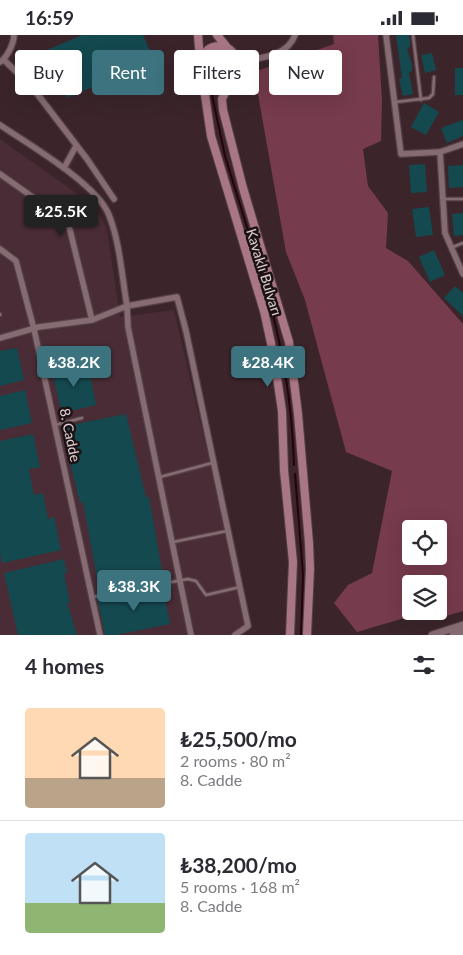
<!DOCTYPE html>
<html lang="en">
<head>
<meta charset="utf-8">
<style>
  body { margin:0; font-family:Lato,sans-serif; background:#f7f7f7; color:#2b2b33; height:100vh; display:flex; flex-direction:column; font-size:19px; white-space:nowrap }
  * { box-sizing:border-box; margin:0 }
  p { font-size:16px; color:#7c7c81 }
  .icon { flex:none; width:28px; height:28px; fill:none; stroke:currentColor; stroke-width:2; stroke-linecap:round; stroke-linejoin:round }
  .map { position:relative; height:600px; overflow:hidden }
  .drawer { display:flex; flex-direction:column; background:#fff; flex:1 }
  .drawer>* { flex:none }
  .guide { position:absolute; left:15px; top:15px; width:434px; height:45px; display:flex; gap:10px }
  .tools { position:absolute; left:402px; top:485px; display:grid; gap:10px }
  .tools a { display:grid; place-items:center; width:45px; height:45px; border-radius:5px; background:#fff; box-shadow:0 5px 20px #0002; font-size:25px }
  .price { position:absolute; translate:-50% -42px; padding:0 11px; border-radius:5px; background:#3d737e; color:#fff; font-size:16px; line-height:32px; filter:drop-shadow(0 1px 2px #0008) }
  .price::after { content:''; position:absolute; left:50%; top:30px; width:15px; height:11px; margin-left:-8px; background:inherit; clip-path:polygon(0 0,100% 0,50% 100%) }
  .price.selected { background:#222; color:#fff }
  ul { padding:0; list-style:none }
  li { display:flex; align-items:center; gap:15px; height:125px; padding:0 25px }
  li+li { border-top:1px solid #e1e1e2 }
  li span { display:grid; place-items:center; flex:none; width:140px; height:100px; border-radius:5px; color:#555 }
  li>.icon { margin-inline-start:auto }
  span .icon { width:60px; height:60px; fill:#fffc; stroke-width:1 }
  li b { font-size:21px }
  h2 { display:flex; justify-content:space-between; align-items:center; height:60px; padding:0 25px; font-size:21px }
  .tag { padding:0 18px; border-radius:5px; background:#fff; box-shadow:0 5px 20px #0002; font-size:18px; line-height:45px }
  .tag.selected { background:#3d737e; color:#fff }
  .status { display:flex; justify-content:space-between; align-items:center; height:35px; padding:0 25px; background:#fff; direction:ltr }
  .status svg { height:14px; fill:currentColor }
  .map>svg:first-child { display:block }
  .built { fill:#492c35 }
  .green { fill:#763b4d; fill-rule:evenodd }
  .lines { fill:none; stroke-linecap:round; stroke-linejoin:round }
  .stream { stroke:#28000f; stroke-width:2 }
  .building { fill:#144950 }
  .service-casing { stroke:#534146; stroke-width:5 }
  .minor-casing { stroke:#534146; stroke-width:8 }
  .tertiary-casing { stroke:#534146; stroke-width:9 }
  .secondary-casing { stroke:#534146; stroke-width:10 }
  .service { stroke:#866b72; stroke-width:2.5 }
  .minor { stroke:#866b72; stroke-width:5.5 }
  .tertiary { stroke:#866b72; stroke-width:7 }
  .secondary { stroke:#a97685; stroke-width:8 }
  .labels { text-anchor:middle; stroke-width:5; stroke-linejoin:round; paint-order:stroke }
  .street-label { font-size:14px; fill:#e0d1d4; stroke:#1c1214 }
</style>
</head>
<body>
<div class="status"><b>16:59</b><svg viewBox="0 0 49 12"><path d="M0 12V9h3v3zM5 12V6h3v6zM10 12V3h3v9zM15 12V0h3v12zM26 1h20v11H26zM47 4h2v5h-2z"/></svg></div>
<div class="map">
<svg width="463" height="600" viewBox="0 0 463 600">
  <rect width="100%" height="100%" fill="#3b252b"/>
  <!-- built -->
  <polygon class="built" points="0,104 90,168 99,179 107,195 120,282 174,275 248,591 235,600 0,600"/>
  <!-- green -->
  <g class="green">
    <path d="M333,0H378L382,65L381,106L363,114L368,151L388,178L386,213L408,226L463,289V576L440,583L436,576H439V549H411V576H428L357,597L334,568L348,550L372,538L392,436L346,417L305,265L286,217L254,37L334,9ZM411,494H439V521H411Z"/>
    <circle cx="221" cy="31" r="13"/>
  </g>
  <g class="lines">
    <!-- stream -->
    <g class="stream">
      <polyline points="212,60 225,121 263,244"/>
      <path d="M265,252C283,310 292,369 294,430"/>
      <polyline points="295,439 303,539 301,600"/>
    </g>
  </g>
  <!-- building -->
  <g class="building">
    <polygon points="82,0 143,0 154,25 67,63 47,15"/>
    <polygon points="396,0 409,0 410,6 410,12 407,13 412,30 412,36 409,37 413,59 403,61 399,44 402,43"/>
    <polygon points="432,18 436,35 425,38 421,20"/>
    <rect x="455" y="33" width="8" height="27"/>
    <polygon points="424,68 439,77 426,100 411,92"/>
    <polygon points="463,85 463,101 447,108 441,93"/>
    <polygon points="425,129 427,157 411,158 409,130"/>
    <polygon points="463,130 463,152 449,153 448,131"/>
    <polygon points="429,172 433,200 416,202 412,174"/>
    <polygon points="463,178 463,200 454,201 452,179"/>
    <polygon points="434,215 445,240 430,247 419,222"/>
    <polygon points="455,251 463,258 463,281 444,263"/>
    <polygon points="17,313 24,345 0,351 0,316"/>
    <polygon points="88,329 96,370 62,378 52,337"/>
    <polygon points="25,355 32,388 0,395 0,361"/>
    <polygon points="126,379 146,462 149,462 163,541 99,554 83,467 80,468 61,392"/>
    <polygon points="33,399 40,432 29,434 34,460 43,458 48,484 54,482 61,515 2,528 0,518 0,406"/>
    <polygon points="64,524 67,538 64,539 70,568 67,568 77,600 18,600 4,538"/>
    <polygon points="163,553 170,589 116,600 105,600 98,566"/>
  </g>
  <g class="lines">
    <!-- service casing -->
    <g class="service-casing">
      <g id="service">
        <polyline points="413,0 421,65"/>
        <polyline points="396,67 429,63 433,59 434,42"/>
        <polyline points="445,164 463,164"/>
        <polyline points="453,212 463,208"/>
        <polyline points="0,279 0,280"/>
        <polyline points="55,390 82,383"/>
        <polyline points="160,442 212,428"/>
        <polyline points="173,507 227,496"/>
        <polyline points="92,562 188,544 196,546 206,560 240,552"/>
      </g>
    </g>
    <!-- minor casing -->
    <g class="minor-casing">
      <g id="minor">
        <polyline points="386,0 401,119 440,117 463,109"/>
        <polyline points="4,25 32,52 87,124 114,164"/>
        <path d="M0,27C7,23 14,8 14,0"/>
        <path d="M237,27C257,23 287,23 295,0"/>
        <path d="M0,90C28,109 97,149 109,180C120,208 122,242 127,271L177,262L186,296L248,591L235,600"/>
        <polyline points="440,117 445,198 463,239"/>
        <polyline points="64,133 76,111"/>
        <polyline points="0,139 68,187 92,285"/>
        <polyline points="0,214 16,226 34,294 100,600"/>
        <polyline points="0,303 39,292 92,285 127,271 128,292 191,600"/>
      </g>
    </g>
    <!-- tertiary casing -->
    <g class="tertiary-casing">
      <g id="tertiary">
        <polyline points="432,600 463,590"/>
        <polyline points="453,600 463,597"/>
      </g>
    </g>
    <!-- secondary casing -->
    <g class="secondary-casing">
      <g id="secondary">
        <polyline points="198,0 200,25"/>
        <polyline points="217,0 226,11"/>
        <circle cx="219" cy="29" r="18"/>
        <polyline points="201,33 211,101 264,276 274,322 282,376 284,435 293,527 290,600"/>
        <polyline points="234,40 222,64 223,75 243,153 289,307 298,379 309,508 310,534 307,600"/>
      </g>
    </g>
    <!-- service -->
    <use href="#service" class="service"/>
    <!-- minor -->
    <use href="#minor" class="minor"/>
    <!-- tertiary -->
    <use href="#tertiary" class="tertiary"/>
    <!-- secondary -->
    <use href="#secondary" class="secondary"/>
  </g>
  <g class="labels">
    <!-- street labels -->
    <g class="street-label">
      <text transform="translate(264 237) rotate(73)" y="5">Kavaklı Bulvarı</text>
      <text transform="translate(70 400) rotate(78)" y="5">8. Cadde</text>
    </g>
  </g>
</svg>
<div class="tools">
<a><svg class="icon" aria-label="locate" viewBox="0 0 24 24"><circle cx="12" cy="12" r="6"/><path d="M12 2v4M12 18v4M2 12h4M18 12h4"/></svg></a>
<a><svg class="icon" aria-label="layers" viewBox="0 0 24 24"><path d="M12 4l9 5-9 5-9-5zM3 14l9 5 9-5"/></svg></a>
</div>
<b class="price selected" style="left:61px;top:202px">₺25.5K</b>
<b class="price" style="left:74px;top:353px">₺38.2K</b>
<b class="price" style="left:268px;top:353px">₺28.4K</b>
<b class="price" style="left:134px;top:577px">₺38.3K</b>
<div class="guide">
<a class="tag">Buy</a>
<a class="tag selected">Rent</a>
<a class="tag">Filters</a>
<a class="tag">New</a>
</div>
</div>
<section class="drawer">
<h2>4 homes<svg class="icon" aria-label="filters" viewBox="0 0 24 24"><path d="M4 7h16M4 17h16"/><circle cx="9" cy="7" r="2"/><circle cx="15" cy="17" r="2"/></svg></h2>
<ul>
<li><span style="background:linear-gradient(#ffd9b3 70%,#b9a48a 0)"><svg class="icon" aria-label="home" viewBox="0 0 24 24"><path d="M3 11l9-7 9 7M6 9v11h12V9"/></svg></span><div><b>₺25,500/mo</b><p>2 rooms · 80 m²</p><p>8. Cadde</p></div></li>
<li><span style="background:linear-gradient(#bfe0f5 70%,#8fb573 0)"><svg class="icon" aria-label="home" viewBox="0 0 24 24"><path d="M3 11l9-7 9 7M6 9v11h12V9"/></svg></span><div><b>₺38,200/mo</b><p>5 rooms · 168 m²</p><p>8. Cadde</p></div></li>
</ul>
</section>
</body>
</html>
